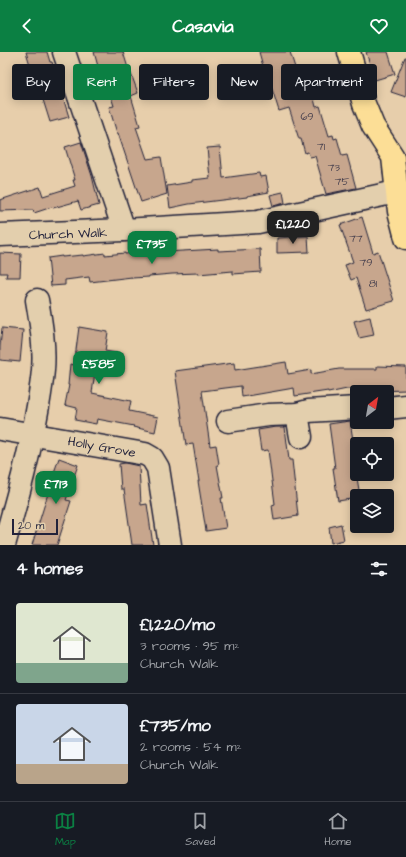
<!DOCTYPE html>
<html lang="en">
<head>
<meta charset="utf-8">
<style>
  body { margin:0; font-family:"Architects Daughter",sans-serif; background:#20242c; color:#f1f3f6; height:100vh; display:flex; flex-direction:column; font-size:15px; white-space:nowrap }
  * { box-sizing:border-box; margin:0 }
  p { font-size:13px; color:#9ea1a6 }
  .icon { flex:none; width:22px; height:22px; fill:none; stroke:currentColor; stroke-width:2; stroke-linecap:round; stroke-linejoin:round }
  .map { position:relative; height:493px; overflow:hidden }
  .side { display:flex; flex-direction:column; background:#171b24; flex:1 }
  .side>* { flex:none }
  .guide { position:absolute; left:12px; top:12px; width:382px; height:36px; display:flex; gap:8px }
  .needle { width:26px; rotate:31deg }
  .fabs { position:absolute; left:350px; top:333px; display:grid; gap:8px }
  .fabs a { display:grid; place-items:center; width:44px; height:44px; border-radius:4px; background:#171b24; box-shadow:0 2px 10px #0003; font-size:20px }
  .scale { position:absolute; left:12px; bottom:10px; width:46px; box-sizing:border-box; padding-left:4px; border:2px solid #22223b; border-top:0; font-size:11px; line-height:14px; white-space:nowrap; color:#22223b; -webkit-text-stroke:3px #e3cfad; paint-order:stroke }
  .price { position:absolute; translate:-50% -34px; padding:0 9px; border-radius:8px; background:#0b8043; color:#fff; font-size:13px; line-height:26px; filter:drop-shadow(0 1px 2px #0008) }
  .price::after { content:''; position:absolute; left:50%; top:24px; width:12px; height:9px; margin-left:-6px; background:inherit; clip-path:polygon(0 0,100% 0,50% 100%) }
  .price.active { background:#222; color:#fff }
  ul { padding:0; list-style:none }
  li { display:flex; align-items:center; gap:12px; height:100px; padding:0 16px }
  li+li { border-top:1px solid #363941 }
  li span { display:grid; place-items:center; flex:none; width:112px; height:80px; border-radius:4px; color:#555 }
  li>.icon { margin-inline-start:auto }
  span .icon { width:48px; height:48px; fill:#fffc; stroke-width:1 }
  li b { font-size:17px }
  h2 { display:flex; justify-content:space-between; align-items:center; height:48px; padding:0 16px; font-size:17px }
  .tag { padding:0 14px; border-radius:4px; background:#171b24; box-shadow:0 2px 10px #0003; font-size:14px; line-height:36px }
  .tag.active { background:#0b8043; color:#fff }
  header { display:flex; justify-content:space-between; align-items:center; height:52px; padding:0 16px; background:#0b8043; color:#fff; font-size:18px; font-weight:800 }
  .tab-bar { display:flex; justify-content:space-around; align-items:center; height:56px; border-top:1px solid #363941; background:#171b24; font-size:11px; color:#9ea1a6 }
  .tab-bar a { display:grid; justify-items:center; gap:2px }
  .tab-bar .active { color:#0b8043 }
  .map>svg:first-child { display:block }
  .building { fill:#c7a68d; stroke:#22223b }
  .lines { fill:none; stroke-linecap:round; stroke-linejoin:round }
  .minor-casing { stroke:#22223b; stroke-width:25 }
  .major-casing { stroke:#22223b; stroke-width:25 }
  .minor { stroke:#e3cfad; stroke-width:22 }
  .major { stroke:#fcde96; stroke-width:22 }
  .labels { text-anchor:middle; stroke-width:3; stroke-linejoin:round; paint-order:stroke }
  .number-label { font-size:11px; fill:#4b4350 }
  .street-label { font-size:13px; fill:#22223b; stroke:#e3cfad }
</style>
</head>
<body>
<header><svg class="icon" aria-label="back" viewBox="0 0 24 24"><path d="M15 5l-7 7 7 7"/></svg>Casavia<svg class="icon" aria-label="heart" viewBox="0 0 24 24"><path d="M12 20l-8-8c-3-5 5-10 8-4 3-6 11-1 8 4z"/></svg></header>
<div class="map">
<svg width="406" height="493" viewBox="0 0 406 493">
  <rect width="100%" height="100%" fill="#e7ceab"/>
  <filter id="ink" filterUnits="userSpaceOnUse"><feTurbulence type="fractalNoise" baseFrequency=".025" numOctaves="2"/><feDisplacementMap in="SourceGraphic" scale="8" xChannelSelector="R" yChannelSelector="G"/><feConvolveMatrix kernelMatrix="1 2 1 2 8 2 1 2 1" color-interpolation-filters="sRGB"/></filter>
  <g filter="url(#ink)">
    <!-- building -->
    <g class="building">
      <polygon points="26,0 47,0 50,10 52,10 69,65 50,70 39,35 31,38 25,18 31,16"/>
      <polygon points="94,0 123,0 128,16 129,16 138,41 131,44 140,74 136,75 147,107 161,105 167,142 141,150 118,81 117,81 109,55 114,54 102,17 99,18"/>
      <polygon points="259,0 290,0 298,25 301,24 307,45 313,43 316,55 320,54 329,84 333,83 334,87 337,86 342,104 347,103 356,136 326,142 315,104 310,105 308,100 305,101 301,87 299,87 289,56 279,59 268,24 266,25"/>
      <polygon points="366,0 388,0 395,22 375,28"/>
      <polygon points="405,5 406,5 406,45 391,40"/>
      <polygon points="81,90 92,124 99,153 81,158 78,149 53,156 52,155 34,161 33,158 0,159 0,148 40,135 43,144 75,134 73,128 75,128 65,95"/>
      <polygon points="220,95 223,126 259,121 260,125 266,124 269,140 247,144 247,145 189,152 170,156 167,134 192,130 192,128 210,126 207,96"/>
      <polygon points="283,140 285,151 273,154 270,143"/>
      <polygon points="362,165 373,201 378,199 394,249 366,257 356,226 351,228 345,213 353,210 340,173"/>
      <polygon points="308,184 309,200 277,201 277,186"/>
      <polygon points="218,197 218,199 260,197 261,220 233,222 233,219 198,222 198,221 172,222 149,224 149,225 132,226 132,225 90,230 89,225 65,228 65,233 51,234 48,206 62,204 62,205 83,203 83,204 105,201 105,203 125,201 125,202 147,200 147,201"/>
      <polygon points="0,201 21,202 20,225 6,225 7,221 0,221"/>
      <polygon points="370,265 374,283 359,286 354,269"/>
      <polygon points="79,275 108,280 105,299 123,302 120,317 96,313 92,341 131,349 129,359 158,365 155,380 133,375 134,374 97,367 96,372 75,368 77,356 65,353 69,333 68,333 70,312 74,313"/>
      <polygon points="2,276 23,278 20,310 0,308 0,295"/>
      <polygon points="286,310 288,322 311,318 311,322 339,317 377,317 377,314 406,315 406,338 377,339 377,338 347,337 328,341 328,339 295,344 294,336 242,345 241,334 202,339 210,394 216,393 219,412 217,413 223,446 221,446 226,476 206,479 198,429 199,429 193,392 186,393 175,319 234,311 235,318"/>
      <polygon points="350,369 355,401 353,402 360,444 357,444 357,446 338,449 333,416 335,416 329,372"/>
      <polygon points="276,375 285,375 289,408 292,408 298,464 274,468 272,453 275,452 268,398 261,399 258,378"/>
      <polygon points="59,406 78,413 66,448 71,449 57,493 32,493 50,435 49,435"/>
      <polygon points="125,411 139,414 141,453 147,452 153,493 132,493 124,437 121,437 119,412"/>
      <polygon points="341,472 344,488 331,491 329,475"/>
    </g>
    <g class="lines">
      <!-- minor casing -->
      <g class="minor-casing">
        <g id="minor">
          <polyline points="64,0 124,178"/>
          <polyline points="0,183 124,178 258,170 396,140"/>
          <polyline points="387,356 406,354"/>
          <polyline points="297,362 301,385"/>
          <polyline points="228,369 268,363 297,362 308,359 357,356"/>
          <polyline points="0,377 145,402 152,406 158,416 170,493"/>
          <path d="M4,493C17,447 30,401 38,354C40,342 42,330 43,318C45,295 41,271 37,248"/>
        </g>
      </g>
      <!-- major casing -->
      <g class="major-casing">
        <polyline id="major" points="349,0 364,52 373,74 393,105 399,159 406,186"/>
      </g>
      <!-- minor -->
      <use href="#minor" class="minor"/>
      <!-- major -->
      <use href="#major" class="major"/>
    </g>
  </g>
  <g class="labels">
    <!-- number labels -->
    <g class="number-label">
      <text x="307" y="68">69</text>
      <text x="321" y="98">71</text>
      <text x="334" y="119">73</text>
      <text x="342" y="133">75</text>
      <text x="356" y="190">77</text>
      <text x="366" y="214">79</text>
      <text x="373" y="235">81</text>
    </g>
    <!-- street labels -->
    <g class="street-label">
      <text transform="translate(68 181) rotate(-2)" y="5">Church Walk</text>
      <text transform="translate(102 394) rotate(10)" y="5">Holly Grove</text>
    </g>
  </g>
</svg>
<div class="fabs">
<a><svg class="needle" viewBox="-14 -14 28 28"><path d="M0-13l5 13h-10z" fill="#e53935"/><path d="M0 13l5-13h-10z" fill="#9ea1a6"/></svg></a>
<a><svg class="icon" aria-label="locate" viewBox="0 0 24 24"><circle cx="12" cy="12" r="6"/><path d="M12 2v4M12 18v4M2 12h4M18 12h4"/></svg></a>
<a><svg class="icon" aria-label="layers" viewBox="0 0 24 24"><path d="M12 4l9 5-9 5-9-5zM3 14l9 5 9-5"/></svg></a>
</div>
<div class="scale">20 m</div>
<b class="price active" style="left:293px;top:193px">£1,220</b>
<b class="price" style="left:152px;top:213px">£735</b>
<b class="price" style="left:99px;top:333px">£585</b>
<b class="price" style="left:56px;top:453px">£713</b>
<div class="guide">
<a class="tag">Buy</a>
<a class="tag active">Rent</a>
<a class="tag">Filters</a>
<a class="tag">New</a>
<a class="tag">Apartment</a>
</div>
</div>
<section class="side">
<h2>4 homes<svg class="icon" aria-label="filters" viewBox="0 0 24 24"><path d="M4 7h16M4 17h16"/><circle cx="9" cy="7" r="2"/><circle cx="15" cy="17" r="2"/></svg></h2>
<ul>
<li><span style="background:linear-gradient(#dfe7d0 75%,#7fa58c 0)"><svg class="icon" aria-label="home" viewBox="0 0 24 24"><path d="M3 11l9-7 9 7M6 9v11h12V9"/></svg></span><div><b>£1,220/mo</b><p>3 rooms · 95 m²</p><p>Church Walk</p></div></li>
<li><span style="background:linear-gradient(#c9d6e8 75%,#b9a48a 0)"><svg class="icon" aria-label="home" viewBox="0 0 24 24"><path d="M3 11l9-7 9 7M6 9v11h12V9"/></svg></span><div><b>£735/mo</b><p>2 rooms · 54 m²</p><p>Church Walk</p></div></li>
</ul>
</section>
<nav class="tab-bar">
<a class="active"><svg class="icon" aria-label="map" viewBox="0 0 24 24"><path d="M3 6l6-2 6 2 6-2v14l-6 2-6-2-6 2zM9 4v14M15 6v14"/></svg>Map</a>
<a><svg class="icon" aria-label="saved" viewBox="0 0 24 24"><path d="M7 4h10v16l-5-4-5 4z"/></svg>Saved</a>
<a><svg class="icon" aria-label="home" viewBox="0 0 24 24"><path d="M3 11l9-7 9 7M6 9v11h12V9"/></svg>Home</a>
</nav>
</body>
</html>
